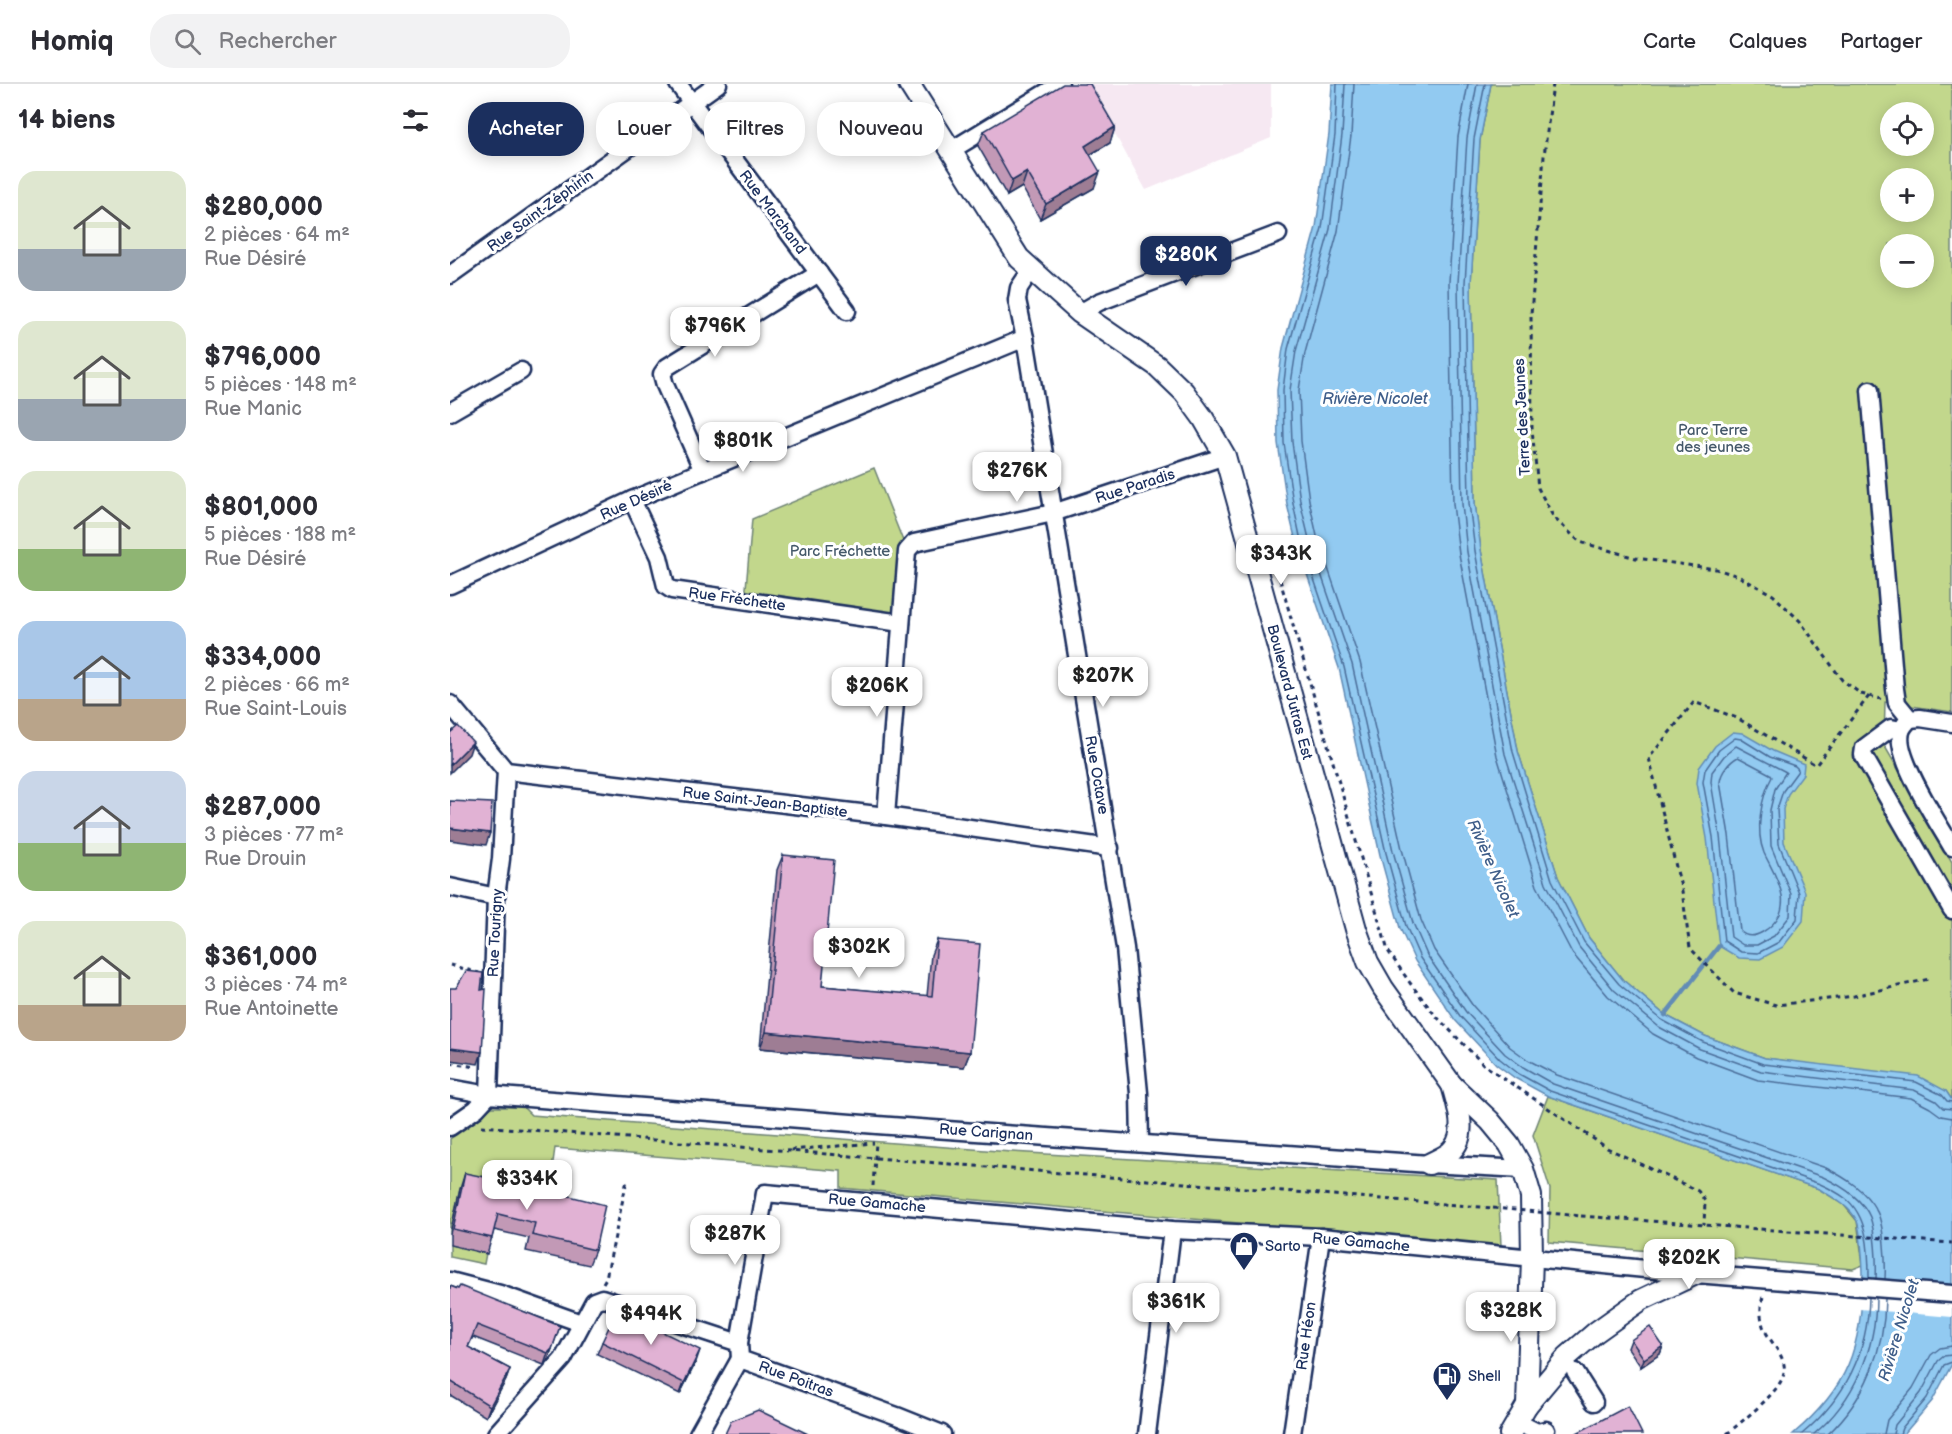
<!DOCTYPE html>
<html lang="fr">
<head>
<meta charset="utf-8">
<style>
  body { margin:0; font-family:"Balsamiq Sans",sans-serif; background:#f2f2f3; color:#2b2b33; height:100vh; display:flex; flex-direction:column; font-size:22px; white-space:nowrap }
  * { box-sizing:border-box; margin:0 }
  p { font-size:20px; color:#7c7c81 }
  .icon { flex:none; width:33px; height:33px; fill:none; stroke:currentColor; stroke-width:2; stroke-linecap:round; stroke-linejoin:round }
  .map { position:relative; flex:1; overflow:hidden }
  .details { display:flex; flex-direction:column; background:#fff; width:450px }
  .details>* { flex:none }
  .top-card { position:absolute; left:18px; top:18px; width:570px; height:54px; display:flex; gap:12px }
  .controls { position:absolute; left:1430px; top:18px; display:grid; gap:12px }
  .controls a { display:grid; place-items:center; width:54px; height:54px; border-radius:50%; background:#fff; box-shadow:0 3px 15px #0003; font-size:30px }
  .price { position:absolute; translate:-50% -51px; padding:0 14px; border-radius:12px; background:#fff; color:#222; font-size:20px; line-height:39px; filter:drop-shadow(0 2px 3px #0008) }
  .price::after { content:''; position:absolute; left:50%; top:36px; width:18px; height:14px; margin-left:-9px; background:inherit; clip-path:polygon(0 0,100% 0,50% 100%) }
  .price.on { background:#1b2f5e; color:#fff }
  ul { padding:0; list-style:none }
  li { display:flex; align-items:center; gap:18px; height:150px; padding:0 18px }
  li span { display:grid; place-items:center; flex:none; width:168px; height:120px; border-radius:18px; color:#555 }
  li>.icon { margin-inline-start:auto }
  span .icon { width:72px; height:72px; fill:#fffc; stroke-width:1 }
  li b { font-size:26px }
  h2 { display:flex; justify-content:space-between; align-items:center; height:72px; padding:0 18px; font-size:26px }
  .tag { padding:0 21px; border-radius:24px; background:#fff; box-shadow:0 3px 15px #0003; font-size:21px; line-height:54px }
  .tag.on { background:#1b2f5e; color:#fff }
  header { display:flex; align-items:center; gap:36px; box-sizing:border-box; height:84px; padding:0 30px; background:#fff; border-bottom:2px solid #e1e1e2 }
  header strong { font-size:28px }
  nav { display:flex; gap:33px; margin-inline-start:auto; font-size:21px }
  .search { width:420px; height:54px; background:#f2f2f3; display:flex; align-items:center; gap:15px; box-sizing:border-box; padding:0 21px; border-radius:24px; color:#7c7c81; font-size:22px }
  main { display:flex; flex:1; min-height:0 }
  .map>svg:first-child { display:block }
  .built { fill:#f6e8f2 }
  .green { fill:#c2d78c; stroke:#6e8375; stroke-width:1.5; fill-rule:evenodd }
  .water { fill:#92caf1; stroke:#628cb6; stroke-width:1.5 }
  .pier { fill:#fff }
  .lines { fill:none; stroke-linecap:round; stroke-linejoin:round }
  .shore { stroke:#4b6d99; stroke-width:1.5 }
  .stream { stroke:#628cb6; stroke-width:4.5 }
  .minor-casing { stroke:#1b2f5e; stroke-width:21 }
  .major-casing { stroke:#1b2f5e; stroke-width:24 }
  .path { stroke:#1b2f5e; stroke-width:3; stroke-dasharray:4.5 4.5; stroke-linecap:butt }
  .minor { stroke:#fff; stroke-width:16 }
  .major { stroke:#fff; stroke-width:20 }
  .path-bridge { stroke:#1b2f5e; stroke-width:3; stroke-dasharray:4.5 4.5; stroke-linecap:butt }
  .wall { fill:#c299b6; stroke:#1b2f5e; stroke-width:1.5 }
  .shaded-wall { fill:#9e7d94; stroke:#1b2f5e; stroke-width:1.5 }
  .building { fill:#e1b2d4; stroke:#1b2f5e; stroke-width:1.5 }
  .labels { text-anchor:middle; stroke-width:6; stroke-linejoin:round; paint-order:stroke }
  .street-label { font-size:15px; fill:#1b2f5e; stroke:#fff }
  .park-label { font-size:15px; fill:#45596a; stroke:#fff }
  .poi-label { font-size:15px; fill:#1b2f5e; stroke:#fff; text-anchor:start }
  .water-label { font-size:16px; font-style:italic; fill:#3f5e8a; stroke:#fff }
</style>
</head>
<body>
<header>
<strong>Homiq</strong>
<div class="search"><svg class="icon" aria-label="search" viewBox="0 0 24 24"><circle cx="10" cy="10" r="6"/><path d="M15 15l6 6"/></svg>Rechercher</div>
<nav><a>Carte</a><a>Calques</a><a>Partager</a></nav>
</header>
<main>
<section class="details">
<h2>14 biens<svg class="icon" aria-label="filters" viewBox="0 0 24 24"><path d="M4 7h16M4 17h16"/><circle cx="9" cy="7" r="2"/><circle cx="15" cy="17" r="2"/></svg></h2>
<ul>
<li><span style="background:linear-gradient(#dfe7d0 65%,#9aa5b1 0)"><svg class="icon" aria-label="home" viewBox="0 0 24 24"><path d="M3 11l9-7 9 7M6 9v11h12V9"/></svg></span><div><b>$280,000</b><p>2 pièces · 64 m²</p><p>Rue Désiré</p></div></li>
<li><span style="background:linear-gradient(#dfe7d0 65%,#9aa5b1 0)"><svg class="icon" aria-label="home" viewBox="0 0 24 24"><path d="M3 11l9-7 9 7M6 9v11h12V9"/></svg></span><div><b>$796,000</b><p>5 pièces · 148 m²</p><p>Rue Manic</p></div></li>
<li><span style="background:linear-gradient(#dfe7d0 65%,#8fb573 0)"><svg class="icon" aria-label="home" viewBox="0 0 24 24"><path d="M3 11l9-7 9 7M6 9v11h12V9"/></svg></span><div><b>$801,000</b><p>5 pièces · 188 m²</p><p>Rue Désiré</p></div></li>
<li><span style="background:linear-gradient(#a9c7e8 65%,#b9a48a 0)"><svg class="icon" aria-label="home" viewBox="0 0 24 24"><path d="M3 11l9-7 9 7M6 9v11h12V9"/></svg></span><div><b>$334,000</b><p>2 pièces · 66 m²</p><p>Rue Saint-Louis</p></div></li>
<li><span style="background:linear-gradient(#c9d6e8 60%,#8fb573 0)"><svg class="icon" aria-label="home" viewBox="0 0 24 24"><path d="M3 11l9-7 9 7M6 9v11h12V9"/></svg></span><div><b>$287,000</b><p>3 pièces · 77 m²</p><p>Rue Drouin</p></div></li>
<li><span style="background:linear-gradient(#dfe7d0 70%,#b9a48a 0)"><svg class="icon" aria-label="home" viewBox="0 0 24 24"><path d="M3 11l9-7 9 7M6 9v11h12V9"/></svg></span><div><b>$361,000</b><p>3 pièces · 74 m²</p><p>Rue Antoinette</p></div></li>
</ul>
</section>
<div class="map">
<svg width="1502" height="1350" viewBox="0 0 1502 1350">
  <rect width="100%" height="100%" fill="#fff"/>
  <filter id="ink" filterUnits="userSpaceOnUse"><feTurbulence type="fractalNoise" baseFrequency=".0167" numOctaves="2"/><feDisplacementMap in="SourceGraphic" scale="12" xChannelSelector="R" yChannelSelector="G"/><feConvolveMatrix kernelMatrix="1 2 1 2 8 2 1 2 1" color-interpolation-filters="sRGB"/></filter>
  <g filter="url(#ink)">
    <!-- built -->
    <polygon class="built" points="637,0 821,0 821,54 696,106"/>
    <!-- green -->
    <g class="green">
      <path d="M1041,0H1502V628L1435,618L1434,661L1502,778V1016L1496,1007L1382,983L1315,974L1255,952L1215,931L1173,896L1139,854L1108,793L1068,667L1031,466L1025,419L1021,199L1030,56ZM1440,28H1473V62H1440ZM1440,94H1473V128H1440ZM1440,160H1473V194H1440Z"/>
      <polygon points="424,384 457,467 451,539 295,516 302,435"/>
      <polygon points="1098,1012 1369,1105 1393,1120 1407,1137 1413,1181 1403,1185 1099,1158 1100,1105 1083,1051"/>
      <polygon points="42,1023 73,1023 81,1031 561,1068 1048,1096 1051,1162 391,1104 391,1087 105,1064 100,1100 79,1118 10,1105 0,1149 0,1055"/>
      <polygon points="0,1161 36,1169 34,1180 0,1173"/>
    </g>
    <!-- water -->
    <g class="water">
      <path d="M882,0H1041L1030,56L1021,199L1025,419L1031,466L1068,667L1108,793L1139,854L1173,896L1215,931L1255,952L1315,974L1468,992L1496,1007L1502,1016V1280L1482,1317L1454,1350H1343C1398,1304 1412,1263 1413,1192C1413,1181 1411,1147 1407,1137C1400,1122 1382,1113 1369,1105L1098,1012L1065,994L1046,980L1005,936L965,877L950,844L930,771L889,584L846,458L837,420L828,359L827,306L833,264L866,143L879,50Z"/>
      <polygon points="1283,648 1292,649 1323,667 1354,680 1353,690 1338,710 1333,725 1334,758 1355,808 1353,837 1333,863 1310,875 1289,874 1269,862 1257,754 1247,699 1249,684 1265,662"/>
    </g>
    <!-- pier -->
    <polygon class="pier" points="1410,1195 1502,1202 1502,1233 1409,1225"/>
    <g class="lines">
      <!-- shore -->
      <g class="shore">
        <path d="M887,0L885,51L872,144L838,265L833,306L834,359L843,419L851,457L894,583L936,769L956,842L970,874L1010,932L1050,975L1069,990L1100,1007L1370,1100C1379,1104 1388,1109 1395,1114C1418,1132 1419,1167 1419,1194"/>
        <path d="M895,0L892,51L880,145L846,267L840,306L842,358L850,417L859,455L902,580L943,767L963,839L977,871L1016,928L1055,970L1073,983L1103,1000L1373,1093C1390,1101 1412,1114 1420,1133C1425,1147 1427,1179 1426,1194"/>
        <path d="M904,0L901,52L888,147L855,269L849,306L851,357L859,416L867,452L910,578L952,765L971,836L984,866L1023,922L1060,963L1078,976L1107,991L1376,1084C1396,1094 1415,1106 1426,1126C1434,1138 1436,1179 1435,1195"/>
        <polyline points="1018,0 1008,53 999,198 1003,420 1009,470 1047,672 1087,802 1122,869 1158,912 1203,950 1246,973 1308,996 1461,1014 1480,1024 1491,1032 1502,1034"/>
        <polyline points="1027,0 1017,54 1008,199 1012,420 1017,468 1055,670 1096,799 1129,863 1164,906 1209,943 1250,965 1311,987 1464,1006 1486,1017 1493,1024 1502,1025"/>
        <polyline points="1035,0 1024,55 1015,199 1019,419 1025,467 1063,668 1102,796 1134,858 1169,900 1212,936 1253,958 1313,980 1466,998 1492,1011 1497,1017 1502,1018"/>
        <polygon points="1285,654 1291,655 1320,673 1345,682 1348,685 1347,688 1333,707 1327,725 1329,760 1349,809 1347,835 1329,858 1308,869 1291,868 1274,857 1263,753 1253,698 1255,686 1269,666"/>
        <polygon points="1286,662 1336,688 1325,705 1320,726 1321,762 1341,810 1340,832 1324,852 1307,861 1293,861 1281,853 1270,752 1261,698 1262,688 1274,672"/>
        <path d="M1288,673L1320,690L1322,693C1311,713 1305,747 1314,769C1320,782 1330,797 1332,812C1333,816 1332,826 1330,830C1323,843 1303,860 1290,847L1279,751L1270,698C1271,688 1279,678 1288,673Z"/>
        <path d="M1352,1350C1394,1315 1418,1269 1419,1213"/>
        <path d="M1364,1350C1404,1317 1426,1265 1426,1214"/>
        <path d="M1378,1350C1415,1316 1435,1264 1435,1215"/>
        <polyline points="1434,1350 1437,1336 1463,1304 1481,1271 1490,1264 1502,1262"/>
        <polyline points="1443,1350 1445,1341 1471,1309 1488,1277 1494,1272 1502,1271"/>
        <polyline points="1450,1350 1452,1344 1477,1314 1494,1281 1502,1278"/>
      </g>
      <!-- stream -->
      <polyline class="stream" points="1215,931 1269,862"/>
      <!-- minor casing -->
      <g class="minor-casing">
        <g id="minor">
          <polyline points="228,0 397,227"/>
          <polyline points="500,67 610,0"/>
          <polyline points="581,186 569,204 567,216 575,254 675,864 689,1009 690,1059"/>
          <polyline points="0,191 268,0"/>
          <polyline points="630,229 649,218 828,150"/>
          <polyline points="1420,306 1445,605 1447,619 1460,635"/>
          <polyline points="0,328 71,287"/>
          <polyline points="253,387 215,301 212,290 217,283 369,189"/>
          <polyline points="182,416 209,473 216,502 222,506 451,539"/>
          <polyline points="0,501 182,416 575,254"/>
          <polyline points="0,620 56,687 436,732 660,764"/>
          <polyline points="1460,635 1470,634 1502,639"/>
          <path d="M1457,638C1455,640 1453,643 1452,645C1441,669 1489,740 1502,763"/>
          <polyline points="1451,646 1441,644 1414,664 1413,671 1502,826"/>
          <polyline points="436,732 457,467 464,459 603,429 775,372"/>
          <polyline points="0,803 46,813"/>
          <polyline points="0,1004 39,1011 427,1041 979,1080 1073,1085"/>
          <polyline points="39,1011 46,813 51,775 56,687"/>
          <polyline points="0,1043 26,1025 39,1011"/>
          <polyline points="0,1197 50,1210 131,1239"/>
          <polyline points="289,1259 315,1109 722,1146 871,1153 1246,1190 1502,1210"/>
          <polyline points="1125,1288 1144,1318"/>
          <polyline points="1067,1338 1087,1348 1096,1346"/>
          <polyline points="46,1350 113,1275 144,1217 152,1214 289,1259 290,1275 447,1332 492,1350"/>
          <polyline points="248,1350 290,1275"/>
          <polyline points="697,1350 722,1146"/>
          <polyline points="842,1350 871,1153"/>
        </g>
      </g>
      <!-- major casing -->
      <g class="major-casing">
        <g id="major">
          <polyline points="459,0 569,174 630,229 707,282 734,308 753,334 775,372 906,845 918,878 933,904 1002,1001 1040,1037 1059,1060 1073,1085 1081,1112 1082,1174 1077,1321 1060,1350"/>
          <path d="M979,1080C986,1076 998,1072 1003,1065C1018,1048 1007,1020 1002,1001"/>
          <polyline points="1077,1321 1118,1272 1146,1248 1191,1216 1246,1190"/>
        </g>
      </g>
      <!-- path -->
      <g class="path">
        <polyline points="1103,0 1094,72 1081,230 1082,345 1088,404 1104,434 1130,458 1186,474 1266,485 1288,492 1323,511 1350,537 1392,596 1411,610 1431,615"/>
        <polyline points="830,496 938,867 960,899 985,931 1034,981 1157,1064 1248,1107 1255,1117 1254,1141"/>
        <polyline points="1419,612 1366,681 1287,634 1244,618 1199,674 1232,807 1240,864 1284,909 1326,921 1404,912 1479,895"/>
        <polyline points="0,881 29,889"/>
        <polyline points="0,979 25,983"/>
        <polyline points="31,1042 1043,1124"/>
        <polyline points="341,1066 424,1059"/>
        <polyline points="423,1102 426,1058"/>
        <polyline points="1131,1132 1502,1159"/>
        <polyline points="153,1199 156,1194 177,1096"/>
        <path d="M1277,1350C1293,1336 1321,1315 1331,1297C1343,1276 1320,1261 1313,1242C1310,1232 1310,1220 1314,1210"/>
      </g>
      <!-- minor -->
      <use href="#minor" class="minor"/>
      <!-- major -->
      <use href="#major" class="major"/>
      <!-- path-bridge -->
      <polyline class="path-bridge" points="1043,1124 1131,1132"/>
    </g>
    <!-- wall -->
    <g class="wall">
      <polygon points="665,43 660,59 640,71 644,104 590,135 572,103 557,112 528,62 534,47"/>
      <polygon points="333,771 372,902 477,912 481,871 487,856 520,968 514,983 310,964 327,786"/>
      <polygon points="15,1089 145,1166 139,1181 76,1167 79,1154 44,1146 37,1170 0,1161 0,1150 10,1105"/>
      <polygon points="0,1202 110,1242 98,1276 94,1281 23,1253 18,1263 60,1285 56,1296 36,1333 0,1311"/>
      <polygon points="1181,1256 1213,1262 1210,1270 1191,1283 1178,1264"/>
      <polygon points="152,1258 246,1278 230,1310 147,1270"/>
    </g>
    <!-- shaded-wall -->
    <g class="shaded-wall">
      <polygon points="665,43 660,59 629,77 635,62"/>
      <polygon points="577,88 572,103 557,112 562,97"/>
      <polygon points="650,88 644,104 590,135 596,120"/>
      <polygon points="23,658 19,670 0,689 0,681"/>
      <polygon points="0,744 40,749 36,761 0,756"/>
      <polygon points="316,948 520,968 514,983 310,964"/>
      <polygon points="0,964 32,968 28,980 0,976"/>
      <polygon points="1213,1262 1210,1270 1191,1283 1194,1275"/>
      <polygon points="102,1265 98,1276 94,1281 98,1269"/>
      <polygon points="250,1266 246,1278 230,1310 234,1299"/>
      <polygon points="60,1285 56,1296 36,1333 40,1322"/>
    </g>
    <!-- building -->
    <g class="building">
      <polygon points="613,0 640,0 665,43 635,62 650,88 596,120 577,88 562,97 534,47"/>
      <polygon points="8,642 23,658 0,681 0,649"/>
      <polygon points="0,717 42,719 40,749 0,744"/>
      <polygon points="333,771 384,776 372,902 482,912 487,856 530,860 520,968 316,948"/>
      <polygon points="16,887 33,889 31,906 36,905 32,968 0,964 0,904 6,904"/>
      <polygon points="15,1089 84,1103 155,1121 145,1166 82,1151 85,1139 48,1130 42,1154 3,1145"/>
      <polygon points="0,1202 8,1205 10,1202 110,1242 102,1265 98,1269 27,1241 18,1263 60,1285 40,1322 0,1297"/>
      <polygon points="167,1226 250,1266 234,1299 152,1258"/>
      <polygon points="1200,1243 1213,1262 1194,1275 1181,1256"/>
      <polygon points="1178,1322 1192,1350 1125,1350"/>
      <polygon points="308,1326 358,1350 275,1350 281,1337"/>
    </g>
  </g>
  <!-- icons -->
  <defs>
    <g id="shop-pin" transform="scale(1.5)"><path d="M0 17L-7.5 6A9.5 9.5 0 1 1 7.5 6Z" fill="#1b2f5e" stroke="#fff"/><path d="M-5-2.5h2.3a2.7 3.5 0 0 1 5.4 0H5L5.5 6h-11ZM-1.5-2.5h3a1.5 2.3 0 0 0-3 0Z" fill="#fff"/></g>
    <g id="fuel-pin" transform="scale(1.5)"><path d="M0 17L-7.5 6A9.5 9.5 0 1 1 7.5 6Z" fill="#1b2f5e" stroke="#fff"/><path d="M-5.5-6h7V0h2V4h1.3V-2.5L3-4.5l.8-.8L6-3V5H2.5V1h-1V6h-7ZM-4.2-4.7v3.2H.2V-4.7Z" fill="#fff"/></g>
  </defs>
  <g fill-rule="evenodd">
    <use href="#shop-pin" x="794" y="1162"/>
    <use href="#fuel-pin" x="997" y="1292"/>
  </g>
  <g class="labels">
    <!-- street labels -->
    <g class="street-label">
      <text transform="translate(90 127) rotate(-36)" y="5">Rue Saint-Zéphirin</text>
      <text transform="translate(323 128) rotate(53)" y="5">Rue Marchand</text>
      <text transform="translate(1072 333) rotate(-93)" y="5">Terre des Jeunes</text>
      <text transform="translate(685 402) rotate(-18)" y="5">Rue Paradis</text>
      <text transform="translate(186 416) rotate(-24)" y="5">Rue Désiré</text>
      <text transform="translate(287 515) rotate(8)" y="5">Rue Fréchette</text>
      <text transform="translate(840 608) rotate(75)" y="5">Boulevard Jutras Est</text>
      <text transform="translate(647 691) rotate(80)" y="5">Rue Octave</text>
      <text transform="translate(315 718) rotate(7)" y="5">Rue Saint-Jean-Baptiste</text>
      <text transform="translate(45 849) rotate(-87)" y="5">Rue Tourigny</text>
      <text transform="translate(536 1048) rotate(4)" y="5">Rue Carignan</text>
      <text transform="translate(427 1119) rotate(5)" y="5">Rue Gamache</text>
      <text transform="translate(911 1158) rotate(5)" y="5">Rue Gamache</text>
      <text transform="translate(856 1252) rotate(-82)" y="5">Rue Héon</text>
      <text transform="translate(346 1295) rotate(20)" y="5">Rue Poitras</text>
    </g>
    <!-- park labels -->
    <g class="park-label">
      <text x="1263" y="351">Parc Terre<tspan x="1263" dy="17">des jeunes</tspan></text>
      <text x="390" y="472">Parc Fréchette</text>
    </g>
    <!-- poi labels -->
    <g class="poi-label">
      <text x="815" y="1167">Sarto</text>
      <text x="1018" y="1297">Shell</text>
    </g>
    <!-- water labels -->
    <g class="water-label">
      <text x="925" y="320">Rivière Nicolet</text>
      <text transform="translate(1044 784) rotate(66)" y="6">Rivière Nicolet</text>
      <text transform="translate(1448 1246) rotate(-73)" y="6">Rivière Nicolet</text>
    </g>
  </g>
</svg>
<div class="controls">
<a><svg class="icon" aria-label="locate" viewBox="0 0 24 24"><circle cx="12" cy="12" r="6"/><path d="M12 2v4M12 18v4M2 12h4M18 12h4"/></svg></a>
<a>+</a>
<a>−</a>
</div>
<b class="price on" style="left:736px;top:203px">$280K</b>
<b class="price" style="left:265px;top:274px">$796K</b>
<b class="price" style="left:293px;top:389px">$801K</b>
<b class="price" style="left:567px;top:419px">$276K</b>
<b class="price" style="left:831px;top:502px">$343K</b>
<b class="price" style="left:653px;top:624px">$207K</b>
<b class="price" style="left:427px;top:634px">$206K</b>
<b class="price" style="left:409px;top:895px">$302K</b>
<b class="price" style="left:77px;top:1127px">$334K</b>
<b class="price" style="left:285px;top:1182px">$287K</b>
<b class="price" style="left:1239px;top:1206px">$202K</b>
<b class="price" style="left:726px;top:1250px">$361K</b>
<b class="price" style="left:1061px;top:1259px">$328K</b>
<b class="price" style="left:201px;top:1262px">$494K</b>
<div class="top-card">
<a class="tag on">Acheter</a>
<a class="tag">Louer</a>
<a class="tag">Filtres</a>
<a class="tag">Nouveau</a>
</div>
</div>
</main>
</body>
</html>
